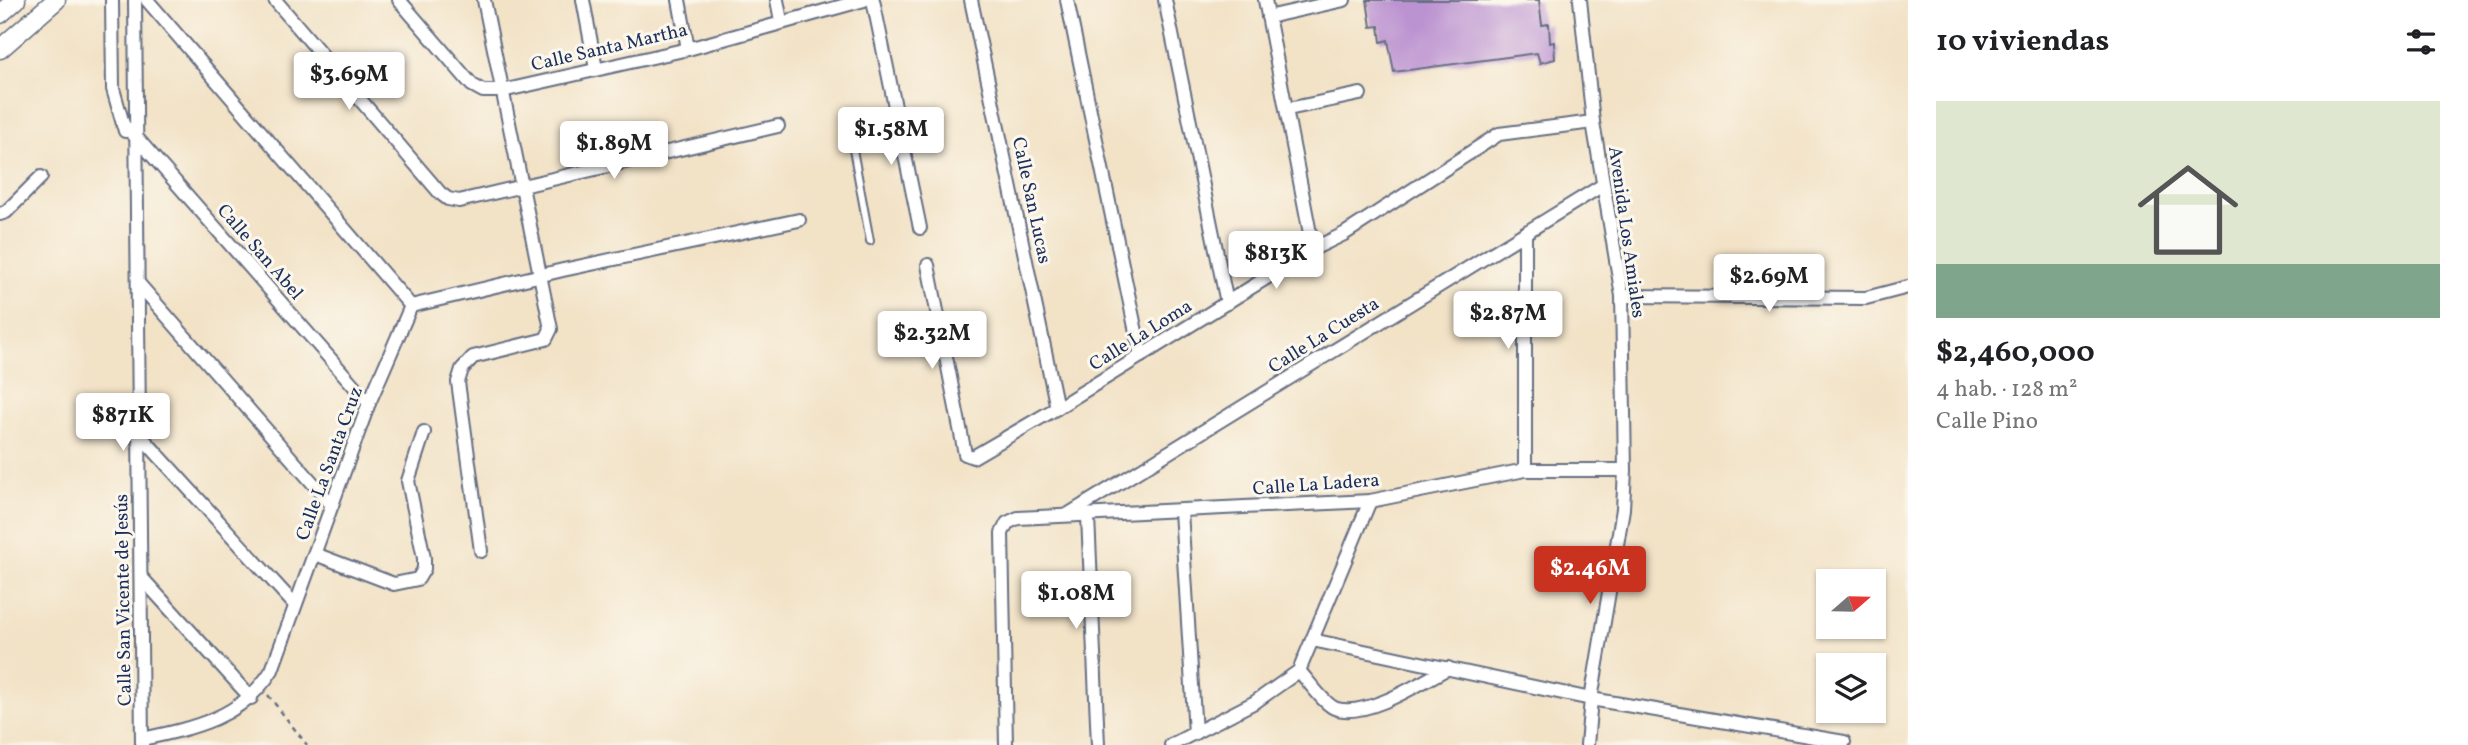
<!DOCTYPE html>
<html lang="es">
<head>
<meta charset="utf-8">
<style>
  body { margin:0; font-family:Vollkorn,serif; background:#f6f6f6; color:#202124; height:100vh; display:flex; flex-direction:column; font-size:26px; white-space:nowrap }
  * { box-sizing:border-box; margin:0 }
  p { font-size:23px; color:#757577 }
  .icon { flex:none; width:38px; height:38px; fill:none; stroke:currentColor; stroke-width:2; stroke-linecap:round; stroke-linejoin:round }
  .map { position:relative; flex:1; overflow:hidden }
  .sheet { display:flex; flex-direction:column; background:#fff; width:560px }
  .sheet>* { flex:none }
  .needle { width:46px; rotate:70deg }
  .buttons { position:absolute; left:1816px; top:569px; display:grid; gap:14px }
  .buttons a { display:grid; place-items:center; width:70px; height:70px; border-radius:0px; background:#fff; box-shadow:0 2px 5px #0004; font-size:35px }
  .price { position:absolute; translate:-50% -60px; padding:0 16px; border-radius:7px; background:#fff; color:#222; font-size:23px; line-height:46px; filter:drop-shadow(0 2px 4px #0008) }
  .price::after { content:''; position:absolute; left:50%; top:42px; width:21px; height:16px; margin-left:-10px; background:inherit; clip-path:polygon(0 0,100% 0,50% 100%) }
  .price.current { background:#c8321e; color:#fff }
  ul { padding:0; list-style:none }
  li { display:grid; align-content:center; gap:14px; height:371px; padding:0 28px }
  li+li { border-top:2px solid #e0e0e0 }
  li span { display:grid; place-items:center; height:217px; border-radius:0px; color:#555 }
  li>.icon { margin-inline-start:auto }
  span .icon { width:126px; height:126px; fill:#fffc; stroke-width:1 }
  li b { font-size:30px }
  h2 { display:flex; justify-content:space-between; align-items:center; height:84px; padding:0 28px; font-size:30px }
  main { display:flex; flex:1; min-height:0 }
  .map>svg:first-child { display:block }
  .building { fill:#bc93d1 }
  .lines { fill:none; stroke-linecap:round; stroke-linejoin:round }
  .lane-casing { stroke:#666e82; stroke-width:10 }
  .street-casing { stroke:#666e82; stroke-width:16 }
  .secondary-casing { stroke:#666e82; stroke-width:21 }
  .path { stroke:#666e82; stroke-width:2.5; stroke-dasharray:5 5; stroke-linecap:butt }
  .lane { stroke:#fff; stroke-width:6 }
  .street { stroke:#fff; stroke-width:12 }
  .secondary { stroke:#fff; stroke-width:18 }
  .labels { text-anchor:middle; stroke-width:6; stroke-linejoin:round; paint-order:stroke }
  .street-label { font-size:19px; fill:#1b2f5e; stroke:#fbf7ec }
</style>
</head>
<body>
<main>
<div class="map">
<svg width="1908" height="745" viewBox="0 0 1908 745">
  <rect width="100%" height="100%" fill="#fbf7ec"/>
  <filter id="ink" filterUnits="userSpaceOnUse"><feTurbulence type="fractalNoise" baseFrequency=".0143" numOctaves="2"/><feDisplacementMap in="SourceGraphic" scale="14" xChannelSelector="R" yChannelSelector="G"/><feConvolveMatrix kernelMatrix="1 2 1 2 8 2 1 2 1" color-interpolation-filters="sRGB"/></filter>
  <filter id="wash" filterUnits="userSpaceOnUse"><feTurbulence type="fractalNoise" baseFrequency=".00686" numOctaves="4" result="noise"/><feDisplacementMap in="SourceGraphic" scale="28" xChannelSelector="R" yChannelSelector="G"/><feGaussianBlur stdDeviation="1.57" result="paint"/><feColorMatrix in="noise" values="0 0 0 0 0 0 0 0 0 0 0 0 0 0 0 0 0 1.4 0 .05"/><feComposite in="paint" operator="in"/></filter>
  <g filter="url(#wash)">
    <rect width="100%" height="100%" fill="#f2e2c6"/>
    <g id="blocks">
      <!-- building -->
      <polygon class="building" points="1367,0 1539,0 1542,25 1549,24 1550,43 1554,42 1555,59 1540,63 1537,53 1394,72 1388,40 1381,42 1379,26 1371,27"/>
    </g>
  </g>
  <g filter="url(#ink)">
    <use href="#blocks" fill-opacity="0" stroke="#666e82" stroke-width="2"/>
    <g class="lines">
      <!-- lane casing -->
      <g class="lane-casing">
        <polyline id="lane" points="870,241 852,144 899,132"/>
      </g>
      <!-- street casing -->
      <g class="street-casing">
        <g id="street">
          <polyline points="112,0 113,89 125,131"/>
          <polyline points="135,0 142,745"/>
          <polyline points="147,0 411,306"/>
          <polyline points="275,0 440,193 448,199 459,201 778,126"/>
          <polyline points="399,0 472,85 483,91 502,91 688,49 864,0"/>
          <polyline points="583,0 596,69"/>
          <polyline points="679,0 688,49"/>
          <polyline points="777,0 781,21"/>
          <polyline points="873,0 920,228"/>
          <polyline points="971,0 1057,408"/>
          <polyline points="1067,0 1141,356"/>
          <polyline points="1165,0 1227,303"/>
          <polyline points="1265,0 1313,249"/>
          <polyline points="1580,0 1593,122 1622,296 1625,470 1623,509 1591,699 1587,745"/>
          <polyline points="1268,17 1344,0"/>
          <polyline points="1288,109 1360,94"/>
          <polyline points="123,125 136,137 369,403"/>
          <polyline points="0,214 6,212 41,177"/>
          <polyline points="1525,233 1525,470"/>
          <polyline points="928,265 965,454 973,457 1057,408 1313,249 1344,234 1499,134 1593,122"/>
          <polyline points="138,283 332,505"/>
          <polyline points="1622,296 1866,298 1908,287"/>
          <polyline points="411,306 563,270 799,220"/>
          <polyline points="139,434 295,605"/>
          <polyline points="1181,511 1195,733"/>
          <polyline points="1067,515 1603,185"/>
          <polyline points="1088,516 1098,745"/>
          <polyline points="481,551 458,382 462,369 473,357 546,339 551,329 484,0"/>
          <polyline points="315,554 394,584 418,579 424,569 424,558 408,481 424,432"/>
          <polyline points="141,577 251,698"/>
          <polyline points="1312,640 1591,699 1844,742"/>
          <path d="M1299,671C1308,680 1325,706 1337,709C1369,717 1420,683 1448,668"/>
          <path d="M142,739C194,728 242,718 272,670L369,403L411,306"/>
          <polyline points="1006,745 1002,533 1007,523 1018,518 1370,501 1525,470 1625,470"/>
          <polyline points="1171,745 1255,702 1299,671 1370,501"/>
        </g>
      </g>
      <!-- secondary casing -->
      <g class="secondary-casing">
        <g id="secondary">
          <polyline points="0,14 16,0"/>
          <polyline points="0,49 56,0"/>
        </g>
      </g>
      <!-- path -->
      <polyline class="path" points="268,695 307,745"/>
      <!-- lane -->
      <use href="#lane" class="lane"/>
      <!-- street -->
      <use href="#street" class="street"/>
      <!-- secondary -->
      <use href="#secondary" class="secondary"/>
    </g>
  </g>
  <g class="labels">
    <!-- street labels -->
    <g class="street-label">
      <text transform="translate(609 46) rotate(-13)" y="7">Calle Santa Martha</text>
      <text transform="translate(1033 200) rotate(78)" y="7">Calle San Lucas</text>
      <text transform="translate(1628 232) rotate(82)" y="7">Avenida Los Amiales</text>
      <text transform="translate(261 251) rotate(49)" y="7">Calle San Abel</text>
      <text transform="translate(1140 334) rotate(-32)" y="7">Calle La Loma</text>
      <text transform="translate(1323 334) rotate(-32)" y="7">Calle La Cuesta</text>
      <text transform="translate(328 463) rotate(-70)" y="7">Calle La Santa Cruz</text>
      <text transform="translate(1316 483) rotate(-4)" y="7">Calle La Ladera</text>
      <text transform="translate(122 600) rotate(-91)" y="7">Calle San Vicente de Jesús</text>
    </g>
  </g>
</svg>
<div class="buttons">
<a><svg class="needle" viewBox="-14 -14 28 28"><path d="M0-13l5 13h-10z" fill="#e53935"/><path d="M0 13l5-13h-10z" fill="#757577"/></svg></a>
<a><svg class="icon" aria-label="layers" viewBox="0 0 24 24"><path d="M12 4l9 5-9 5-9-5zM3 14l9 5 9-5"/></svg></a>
</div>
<b class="price" style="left:349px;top:112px">$3.69M</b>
<b class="price" style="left:891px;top:167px">$1.58M</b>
<b class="price" style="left:614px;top:181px">$1.89M</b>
<b class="price" style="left:1276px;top:291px">$813K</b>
<b class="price" style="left:1769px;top:314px">$2.69M</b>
<b class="price" style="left:1508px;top:351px">$2.87M</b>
<b class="price" style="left:932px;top:371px">$2.32M</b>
<b class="price" style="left:123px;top:453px">$871K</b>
<b class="price current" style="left:1590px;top:606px">$2.46M</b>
<b class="price" style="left:1076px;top:631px">$1.08M</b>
</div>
<section class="sheet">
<h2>10 viviendas<svg class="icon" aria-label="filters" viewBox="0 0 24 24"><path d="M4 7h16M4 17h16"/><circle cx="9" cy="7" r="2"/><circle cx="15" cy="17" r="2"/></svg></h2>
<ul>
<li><span style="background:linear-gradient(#dfe7d0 75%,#7fa58c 0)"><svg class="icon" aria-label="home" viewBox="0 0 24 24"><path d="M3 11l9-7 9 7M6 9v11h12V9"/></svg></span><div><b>$2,460,000</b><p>4 hab. · 128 m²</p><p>Calle Pino</p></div></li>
</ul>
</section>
</main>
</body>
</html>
